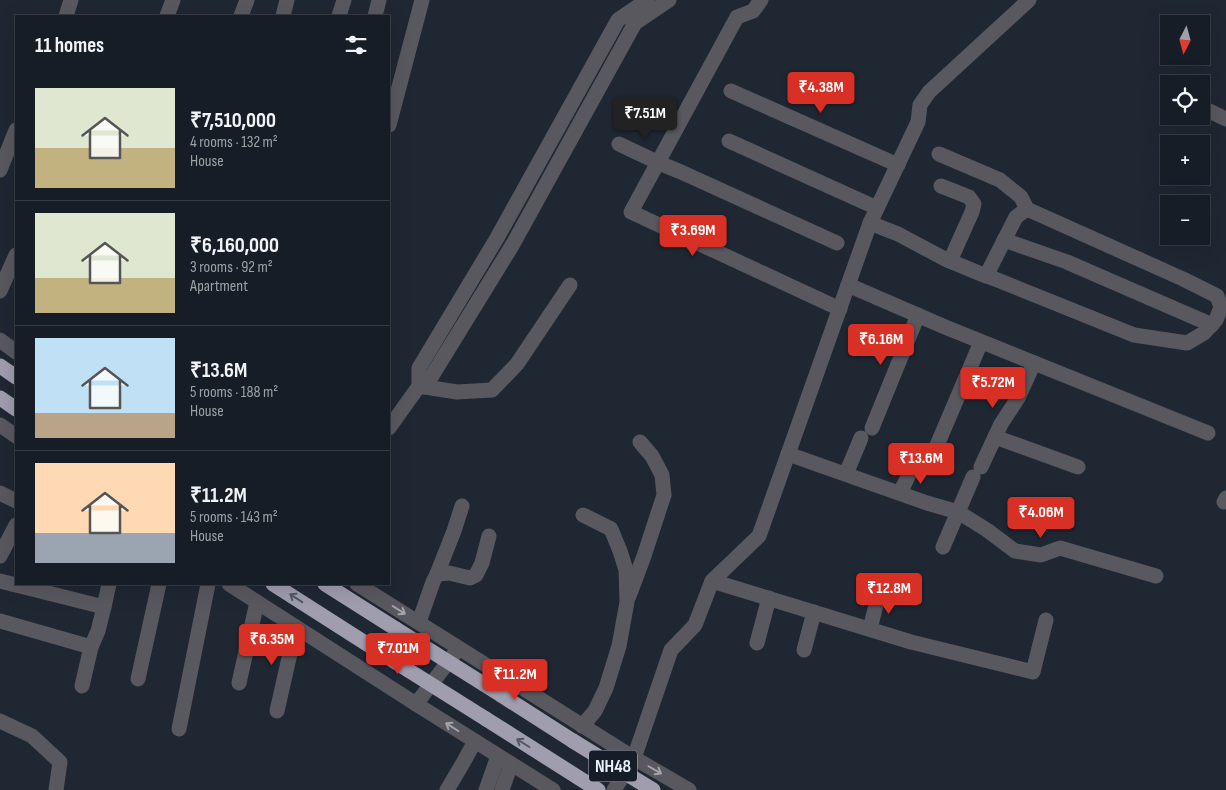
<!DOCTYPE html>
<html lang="en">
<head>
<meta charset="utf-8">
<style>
  body { margin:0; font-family:"Sofia Sans Condensed",sans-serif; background:#20262e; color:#f1f3f6; height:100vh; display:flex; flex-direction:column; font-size:19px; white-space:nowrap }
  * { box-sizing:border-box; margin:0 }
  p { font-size:16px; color:#9ea2a7 }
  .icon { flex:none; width:28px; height:28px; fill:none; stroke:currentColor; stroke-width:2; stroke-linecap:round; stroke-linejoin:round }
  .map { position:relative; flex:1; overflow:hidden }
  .panel { position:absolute; left:15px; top:15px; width:375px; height:570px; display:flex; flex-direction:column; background:#171d26; border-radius:0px; box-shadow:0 5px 20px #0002,0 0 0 1px #363b43 }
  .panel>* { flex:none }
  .needle { width:32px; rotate:186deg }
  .buttons { position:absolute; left:1160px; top:15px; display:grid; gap:10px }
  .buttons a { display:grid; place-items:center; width:50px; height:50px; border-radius:0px; background:#171d26; box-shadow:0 5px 20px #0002,0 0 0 1px #363b43; font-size:25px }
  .price { position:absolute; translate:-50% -42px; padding:0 11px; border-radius:5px; background:#d93025; color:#fff; font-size:16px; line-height:32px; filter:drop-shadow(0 1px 2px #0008) }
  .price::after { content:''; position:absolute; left:50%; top:30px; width:15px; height:11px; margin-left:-8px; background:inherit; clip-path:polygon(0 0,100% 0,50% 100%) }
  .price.selected { background:#222; color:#fff }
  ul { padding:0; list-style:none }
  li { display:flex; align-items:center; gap:15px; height:125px; padding:0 20px }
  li+li { border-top:1px solid #363b43 }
  li span { display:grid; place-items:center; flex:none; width:140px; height:100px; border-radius:0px; color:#555 }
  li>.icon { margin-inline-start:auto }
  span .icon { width:60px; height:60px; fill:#fffc; stroke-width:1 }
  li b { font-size:21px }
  h2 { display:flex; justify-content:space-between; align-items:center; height:60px; padding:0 20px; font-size:21px }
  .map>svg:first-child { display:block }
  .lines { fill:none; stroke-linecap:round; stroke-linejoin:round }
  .minor { stroke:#59585f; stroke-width:15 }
  .highway { stroke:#9f9dae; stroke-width:15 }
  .highway-bridge { stroke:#9f9dae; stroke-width:15 }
  .oneway { stroke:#535765 }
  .oneway2 { stroke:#a2a4ac }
  .labels { text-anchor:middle; stroke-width:4; stroke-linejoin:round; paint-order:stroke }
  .shield { fill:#151d29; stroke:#aab1ba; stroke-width:1 }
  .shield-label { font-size:18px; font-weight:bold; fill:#eaf0f8 }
</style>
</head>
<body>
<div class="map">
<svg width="1226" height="790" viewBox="0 0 1226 790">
  <rect width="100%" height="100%" fill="#1f2733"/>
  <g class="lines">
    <!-- minor -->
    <g class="minor">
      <polyline points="761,0 753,11 737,17 631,212 840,309"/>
      <polyline points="66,16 71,0"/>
      <polyline points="167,16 173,0"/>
      <polyline points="241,16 247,0"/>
      <polyline points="283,16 287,0"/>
      <polyline points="339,16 344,0"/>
      <polyline points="375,16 379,0"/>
      <polyline points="731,91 898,165"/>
      <polyline points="1201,107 1226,119"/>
      <polyline points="389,125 422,0"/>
      <polyline points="729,141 877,208"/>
      <polyline points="619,144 659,163 681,172 837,243"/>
      <polyline points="939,154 1000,180 1021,197 1027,209"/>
      <polyline points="0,170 16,130"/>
      <polyline points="941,186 969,197 974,204 972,212 950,261"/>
      <polyline points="870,223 898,234 945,259 986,276 990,277 1134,335 1187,343 1204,333 1216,320 1221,307 1217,296 1183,279 1027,209 1016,217 986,276"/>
      <polyline points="1004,240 1067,262 1212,325"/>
      <polyline points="848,285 945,327 1208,433"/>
      <polyline points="0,291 16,255"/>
      <polyline points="0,340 16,352"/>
      <polyline points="419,386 457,392 492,390 517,364 570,285"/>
      <polyline points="425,387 513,244 635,23 669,0"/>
      <polyline points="0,425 16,436"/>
      <polyline points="389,428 419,386 419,368 497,238 618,20 647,0"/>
      <polyline points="872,428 918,315"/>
      <polyline points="995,437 1078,467"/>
      <polyline points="935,450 981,342"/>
      <polyline points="788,454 927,503 958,512 987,530 1015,551 1041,555 1060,548 1156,576"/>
      <polyline points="981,467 1001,424 1018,398 1034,363"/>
      <polyline points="846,474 861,438"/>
      <polyline points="0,493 16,501"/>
      <polyline points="900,493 914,464"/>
      <polyline points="1224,502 1226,498"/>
      <polyline points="943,547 973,477"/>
      <polyline points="0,556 16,525"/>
      <polyline points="437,574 454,531 462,506"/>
      <polyline points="0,581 104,607 98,631 91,647 0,621"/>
      <polyline points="712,581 911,642 1033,672 1046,620"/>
      <polyline points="229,584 416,704 553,790"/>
      <polyline points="357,584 634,758 689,790"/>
      <polyline points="629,596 644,556 664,495 662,475 652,456 640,442"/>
      <polyline points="104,607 109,584"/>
      <polyline points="419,622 433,582 437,574 449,573 470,578 476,575 482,563 489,536"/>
      <polyline points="870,629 879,593"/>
      <polyline points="757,643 769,598"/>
      <polyline points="804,650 814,612"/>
      <polyline points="138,679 159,584"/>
      <polyline points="239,683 257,602"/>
      <polyline points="82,686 91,647"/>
      <polyline points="416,704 455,653"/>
      <polyline points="277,711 296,627"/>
      <polyline points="0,721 32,736 60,762 56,790"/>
      <polyline points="582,726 595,711 606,688 619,646 627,602 626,570 620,551 611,529 583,515"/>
      <polyline points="179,729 208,584"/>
      <polyline points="447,790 463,763 475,741"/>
      <polyline points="486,790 498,756"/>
      <polyline points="502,790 511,764"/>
      <polyline points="614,790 634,758 671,650 695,625 712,581 759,536 870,223 918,122 920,105 929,92 1029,0"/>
    </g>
    <!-- highway -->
    <g class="highway">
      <polyline points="0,366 16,377"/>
      <polyline points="0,398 16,409"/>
      <polyline points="273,584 381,653"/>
      <polyline points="325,584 396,629"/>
      <polyline points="501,695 573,741"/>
      <polyline points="486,719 598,790"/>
    </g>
    <!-- highway-bridge -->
    <g class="highway-bridge">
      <polyline points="396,629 501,695"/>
      <polyline points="381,653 486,719"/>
      <polyline points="573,741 653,790"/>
    </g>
  </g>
  <!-- one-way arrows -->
  <defs><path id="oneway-shaft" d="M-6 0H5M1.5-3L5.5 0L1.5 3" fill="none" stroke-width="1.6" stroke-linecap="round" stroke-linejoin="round" transform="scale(1.25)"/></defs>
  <g class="oneway">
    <use href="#oneway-shaft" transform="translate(296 598) rotate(-147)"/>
    <use href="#oneway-shaft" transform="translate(523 743) rotate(-148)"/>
  </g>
  <g class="oneway2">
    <use href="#oneway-shaft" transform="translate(399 610) rotate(32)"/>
    <use href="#oneway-shaft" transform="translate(452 727) rotate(-148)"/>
    <use href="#oneway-shaft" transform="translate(655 770) rotate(30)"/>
  </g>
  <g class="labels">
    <!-- shield labels -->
    <rect class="shield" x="589" y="750.5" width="48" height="31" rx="4"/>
    <g class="shield-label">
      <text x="613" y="772">NH48</text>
    </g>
  </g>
</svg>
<div class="buttons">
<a><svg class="needle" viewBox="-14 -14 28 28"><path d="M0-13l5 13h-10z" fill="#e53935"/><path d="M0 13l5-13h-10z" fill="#9ea2a7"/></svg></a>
<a><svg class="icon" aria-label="locate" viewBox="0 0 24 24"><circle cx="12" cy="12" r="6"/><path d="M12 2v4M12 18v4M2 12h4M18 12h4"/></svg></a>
<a>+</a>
<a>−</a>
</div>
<b class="price" style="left:821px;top:114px">₹4.38M</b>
<b class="price selected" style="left:645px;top:140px">₹7.51M</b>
<b class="price" style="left:693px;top:257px">₹3.69M</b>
<b class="price" style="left:881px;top:366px">₹6.16M</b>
<b class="price" style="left:993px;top:409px">₹5.72M</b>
<b class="price" style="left:921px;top:485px">₹13.6M</b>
<b class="price" style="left:1041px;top:539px">₹4.06M</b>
<b class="price" style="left:889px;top:615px">₹12.8M</b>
<b class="price" style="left:272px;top:666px">₹6.35M</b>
<b class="price" style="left:398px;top:675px">₹7.01M</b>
<b class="price" style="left:515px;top:701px">₹11.2M</b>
<section class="panel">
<h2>11 homes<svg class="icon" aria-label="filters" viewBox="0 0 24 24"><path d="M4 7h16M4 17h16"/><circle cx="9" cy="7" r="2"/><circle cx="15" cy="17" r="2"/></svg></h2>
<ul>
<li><span style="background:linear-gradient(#dfe7d0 60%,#c2b280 0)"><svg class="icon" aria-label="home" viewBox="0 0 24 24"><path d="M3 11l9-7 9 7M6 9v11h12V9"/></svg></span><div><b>₹7,510,000</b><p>4 rooms · 132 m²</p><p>House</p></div></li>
<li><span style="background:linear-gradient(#dfe7d0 65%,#c2b280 0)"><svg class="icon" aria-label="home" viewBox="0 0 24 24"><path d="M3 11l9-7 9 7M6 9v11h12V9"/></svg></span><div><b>₹6,160,000</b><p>3 rooms · 92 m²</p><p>Apartment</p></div></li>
<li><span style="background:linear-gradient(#bfe0f5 75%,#b9a48a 0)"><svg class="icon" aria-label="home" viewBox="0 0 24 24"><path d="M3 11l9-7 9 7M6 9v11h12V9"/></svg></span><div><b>₹13.6M</b><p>5 rooms · 188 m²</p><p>House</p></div></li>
<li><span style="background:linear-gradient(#ffd9b3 70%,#9aa5b1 0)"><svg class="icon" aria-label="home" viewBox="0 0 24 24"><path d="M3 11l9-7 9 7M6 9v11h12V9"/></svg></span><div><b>₹11.2M</b><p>5 rooms · 143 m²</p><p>House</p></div></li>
</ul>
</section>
</div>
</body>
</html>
